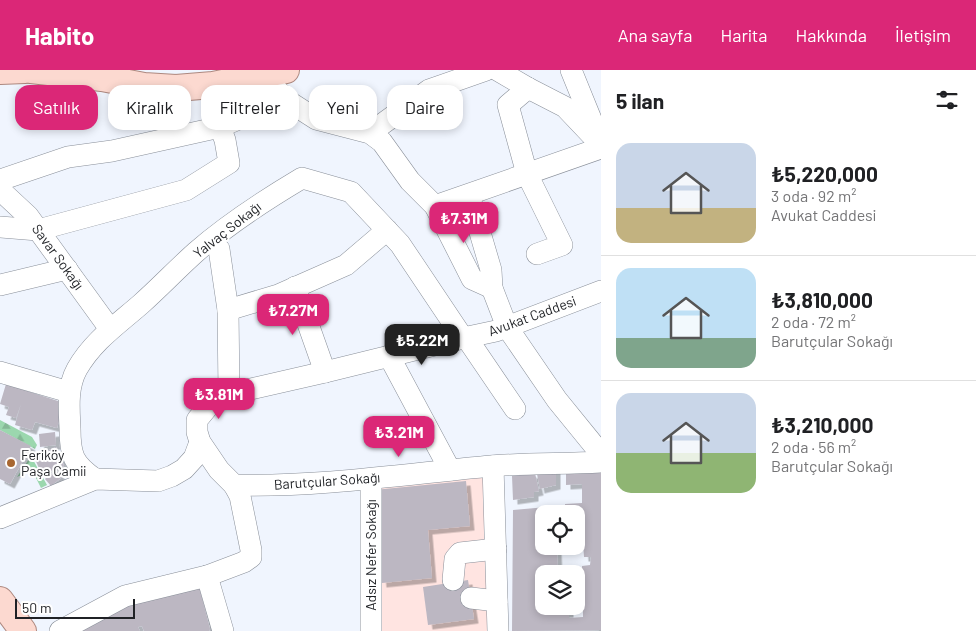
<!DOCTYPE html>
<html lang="tr">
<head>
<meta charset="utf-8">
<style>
  body { margin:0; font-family:Barlow,sans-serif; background:#f6f6f6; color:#202124; height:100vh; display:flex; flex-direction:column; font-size:19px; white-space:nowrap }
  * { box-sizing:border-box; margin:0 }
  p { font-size:16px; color:#757577 }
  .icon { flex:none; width:28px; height:28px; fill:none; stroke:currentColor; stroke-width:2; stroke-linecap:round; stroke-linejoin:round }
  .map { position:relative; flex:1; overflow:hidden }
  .drawer { display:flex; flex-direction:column; background:#fff; width:375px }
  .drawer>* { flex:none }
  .hud { position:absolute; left:15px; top:15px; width:475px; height:45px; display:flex; gap:10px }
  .buttons { position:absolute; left:535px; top:435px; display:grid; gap:10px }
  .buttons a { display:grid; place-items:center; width:50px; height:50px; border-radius:10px; background:#fff; box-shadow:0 2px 8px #0003; font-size:25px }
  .scale { position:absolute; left:15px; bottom:12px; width:120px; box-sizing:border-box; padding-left:5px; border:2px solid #1f2125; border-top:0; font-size:14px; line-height:18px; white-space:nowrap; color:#1f2125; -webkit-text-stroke:4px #fff; paint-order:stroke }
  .price { position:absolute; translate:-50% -42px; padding:0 11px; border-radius:10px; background:#db2777; color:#fff; font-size:16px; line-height:32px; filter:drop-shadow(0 1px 2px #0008) }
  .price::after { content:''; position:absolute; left:50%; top:30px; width:15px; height:11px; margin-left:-8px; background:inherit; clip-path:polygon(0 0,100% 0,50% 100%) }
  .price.selected { background:#222; color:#fff }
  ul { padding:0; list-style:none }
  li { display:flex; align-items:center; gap:15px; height:125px; padding:0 15px }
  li+li { border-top:1px solid #e0e0e0 }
  li span { display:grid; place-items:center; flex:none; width:140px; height:100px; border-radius:15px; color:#555 }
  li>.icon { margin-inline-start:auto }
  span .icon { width:60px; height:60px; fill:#fffc; stroke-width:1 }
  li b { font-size:21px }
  h2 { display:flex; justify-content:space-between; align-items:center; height:60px; padding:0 15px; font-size:21px }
  .tag { padding:0 18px; border-radius:15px; background:#fff; box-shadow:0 2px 8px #0003; font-size:18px; line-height:45px }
  .tag.selected { background:#db2777; color:#fff }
  header { display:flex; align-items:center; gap:30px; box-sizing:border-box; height:70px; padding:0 25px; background:#db2777; color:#fff }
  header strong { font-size:24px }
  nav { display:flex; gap:28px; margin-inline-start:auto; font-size:18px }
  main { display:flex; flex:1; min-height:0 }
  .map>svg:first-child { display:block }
  .education { fill:#ffe4e1 }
  .forest { fill:url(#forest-firs) }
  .building { fill:#bcb7c2; filter:url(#shadow) }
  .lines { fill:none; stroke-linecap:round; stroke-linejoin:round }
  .minor-casing { stroke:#898f99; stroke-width:22 }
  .major-casing { stroke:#ad887f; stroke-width:28 }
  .minor { stroke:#fff; stroke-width:21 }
  .major { stroke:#fcd9d0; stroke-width:26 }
  .poi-dot { fill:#a86731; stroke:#fff; stroke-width:2 }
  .labels { text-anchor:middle; stroke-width:4; stroke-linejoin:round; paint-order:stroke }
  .street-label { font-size:14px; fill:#1f2125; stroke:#fff }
  .poi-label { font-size:14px; fill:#1f2125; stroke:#fff; text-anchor:start }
</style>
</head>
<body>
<header>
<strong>Habito</strong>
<nav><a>Ana sayfa</a><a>Harita</a><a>Hakkında</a><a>İletişim</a></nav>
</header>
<main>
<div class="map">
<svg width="601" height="561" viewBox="0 0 601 561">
  <defs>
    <pattern id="forest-firs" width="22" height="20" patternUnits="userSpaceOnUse" patternTransform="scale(1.25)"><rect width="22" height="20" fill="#9bd7ae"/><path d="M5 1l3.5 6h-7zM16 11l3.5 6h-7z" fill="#85b896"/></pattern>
    <filter id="shadow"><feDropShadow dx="4.5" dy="4.5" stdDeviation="0" flood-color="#0004"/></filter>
  </defs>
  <rect width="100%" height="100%" fill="#f0f5fe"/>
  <!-- education -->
  <polygon class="education" points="485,402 493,561 377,561 374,410"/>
  <!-- forest -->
  <g class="forest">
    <polygon points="0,350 32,367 37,375 35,379 0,360"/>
    <polygon points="31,386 47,415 41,418 32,400 17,407"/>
  </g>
  <!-- building -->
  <g class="building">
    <polygon points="6,314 64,333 57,358 35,352 32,360 15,355 21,334 16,348 6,345 9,337 0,334"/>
    <polygon points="0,360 31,376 10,414 0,409"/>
    <polygon points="55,362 56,375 40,377 39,364"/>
    <polygon points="56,377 64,396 42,405 34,387"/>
    <polygon points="556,396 556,415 540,419 536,399"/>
    <polygon points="566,397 601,397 601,560 512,561 513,440 558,436 557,444 544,444 544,476 557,476 558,504 544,504 544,536 555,536 555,539 569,538 569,548 583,547 582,496 590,495 591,487 584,487 583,472 581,472 581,451 576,451 576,444 565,444 565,434 582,433 582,414 566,415"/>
    <polygon points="56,400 62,407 51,416 45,409"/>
    <polygon points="535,403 539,421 534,422 534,427 513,430 512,406"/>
    <polygon points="466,411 470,456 428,460 432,508 382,513 374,420"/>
    <polygon points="468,510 474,549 428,555 423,517"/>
    <polygon points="198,512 210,559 209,561 144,561 142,556 138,557 140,561 68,561 125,533"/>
  </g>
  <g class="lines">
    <!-- minor casing -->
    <g class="minor-casing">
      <g id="minor">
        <polyline points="497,0 528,18 565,37 601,75"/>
        <polyline points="571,0 597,64"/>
        <polyline points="269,5 273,16 288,31 316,49 370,63 382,72 410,111 435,136 472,209 492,218"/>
        <polyline points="528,18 508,35 527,104 562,175 537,184"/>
        <polyline points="370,63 429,20 486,0"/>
        <polyline points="0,110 68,87 112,81 220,57 271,35 288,31"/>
        <polyline points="0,120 28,146 110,259"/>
        <polyline points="469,125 491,200 492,218 507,257 557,330 601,384"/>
        <polyline points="435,136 601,78"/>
        <polyline points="0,157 38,160 186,120 229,93 225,70 220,57"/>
        <polyline points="219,179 228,240 229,323"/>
        <polyline points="0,215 67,199"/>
        <polyline points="295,217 325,302"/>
        <path d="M601,221L496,261L463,268L325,302L216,327L197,350V362L200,372L219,400L234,415C320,417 406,404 491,396C527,393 564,394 601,392"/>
        <polyline points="228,240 278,225 346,195 387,160"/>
        <polyline points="466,267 515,339"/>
        <polyline points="389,286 450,400"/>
        <polyline points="0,302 69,322"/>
        <polyline points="493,396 498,561"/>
        <path d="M95,409C73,394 70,385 70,358C69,338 67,317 77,299C93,271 117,255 141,234C160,217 177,199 196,182C228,154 265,130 302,108L351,122L400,174L463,268"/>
        <polyline points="0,448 95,409 158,411 172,406 184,399 194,388 200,372"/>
        <polyline points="207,506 223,561"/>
        <polyline points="453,510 455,489 460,483 496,479"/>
        <polyline points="471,528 497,531"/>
        <polyline points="60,561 125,526 207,506 244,492 251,487 251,480 240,426 234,415"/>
        <polyline points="371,561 371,409"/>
      </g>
    </g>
    <!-- major casing -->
    <g class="major-casing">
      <g id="major">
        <polyline points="31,0 102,8 144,16 176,18 213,15 286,0"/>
        <polyline points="0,1 25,0"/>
        <polyline points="0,530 23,561"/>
      </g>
    </g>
    <!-- minor -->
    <use href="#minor" class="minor"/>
    <!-- major -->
    <use href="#major" class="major"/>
  </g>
  <!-- markers -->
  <circle class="poi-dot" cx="11" cy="393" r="5"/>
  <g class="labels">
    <!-- street labels -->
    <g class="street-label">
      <text transform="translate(227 160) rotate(-38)" y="5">Yalvaç Sokağı</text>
      <text transform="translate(58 187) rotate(54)" y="5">Savar Sokağı</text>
      <text transform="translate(532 246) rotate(-20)" y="5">Avukat Caddesi</text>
      <text transform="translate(327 411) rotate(-4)" y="5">Barutçular Sokağı</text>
      <text transform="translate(371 485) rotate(-90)" y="5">Adsız Nefer Sokağı</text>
    </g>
    <!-- poi labels -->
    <g class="poi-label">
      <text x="21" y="390">Feriköy<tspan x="21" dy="16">Paşa Camii</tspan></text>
    </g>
  </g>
</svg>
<div class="buttons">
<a><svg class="icon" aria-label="locate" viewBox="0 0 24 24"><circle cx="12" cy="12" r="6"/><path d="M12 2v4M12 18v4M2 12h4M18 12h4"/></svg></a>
<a><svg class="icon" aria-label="layers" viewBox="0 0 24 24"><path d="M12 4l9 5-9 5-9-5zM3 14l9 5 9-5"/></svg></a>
</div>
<div class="scale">50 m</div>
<b class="price" style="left:464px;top:174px">₺7.31M</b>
<b class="price" style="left:293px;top:266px">₺7.27M</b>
<b class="price selected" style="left:422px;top:296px">₺5.22M</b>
<b class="price" style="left:219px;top:350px">₺3.81M</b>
<b class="price" style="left:399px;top:388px">₺3.21M</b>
<div class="hud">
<a class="tag selected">Satılık</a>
<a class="tag">Kiralık</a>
<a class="tag">Filtreler</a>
<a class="tag">Yeni</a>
<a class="tag">Daire</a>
</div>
</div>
<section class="drawer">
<h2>5 ilan<svg class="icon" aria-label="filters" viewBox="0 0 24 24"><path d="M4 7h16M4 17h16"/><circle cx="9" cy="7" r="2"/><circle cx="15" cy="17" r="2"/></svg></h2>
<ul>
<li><span style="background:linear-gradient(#c9d6e8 65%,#c2b280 0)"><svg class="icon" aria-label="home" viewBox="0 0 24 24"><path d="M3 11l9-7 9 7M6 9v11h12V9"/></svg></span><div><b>₺5,220,000</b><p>3 oda · 92 m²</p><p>Avukat Caddesi</p></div></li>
<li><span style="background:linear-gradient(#bfe0f5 70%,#7fa58c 0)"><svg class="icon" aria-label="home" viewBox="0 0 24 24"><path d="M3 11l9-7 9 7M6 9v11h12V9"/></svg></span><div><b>₺3,810,000</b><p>2 oda · 72 m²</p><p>Barutçular Sokağı</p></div></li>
<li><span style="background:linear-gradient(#c9d6e8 60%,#8fb573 0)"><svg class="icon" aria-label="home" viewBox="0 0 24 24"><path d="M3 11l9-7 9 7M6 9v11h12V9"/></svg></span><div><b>₺3,210,000</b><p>2 oda · 56 m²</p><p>Barutçular Sokağı</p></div></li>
</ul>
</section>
</main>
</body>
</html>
